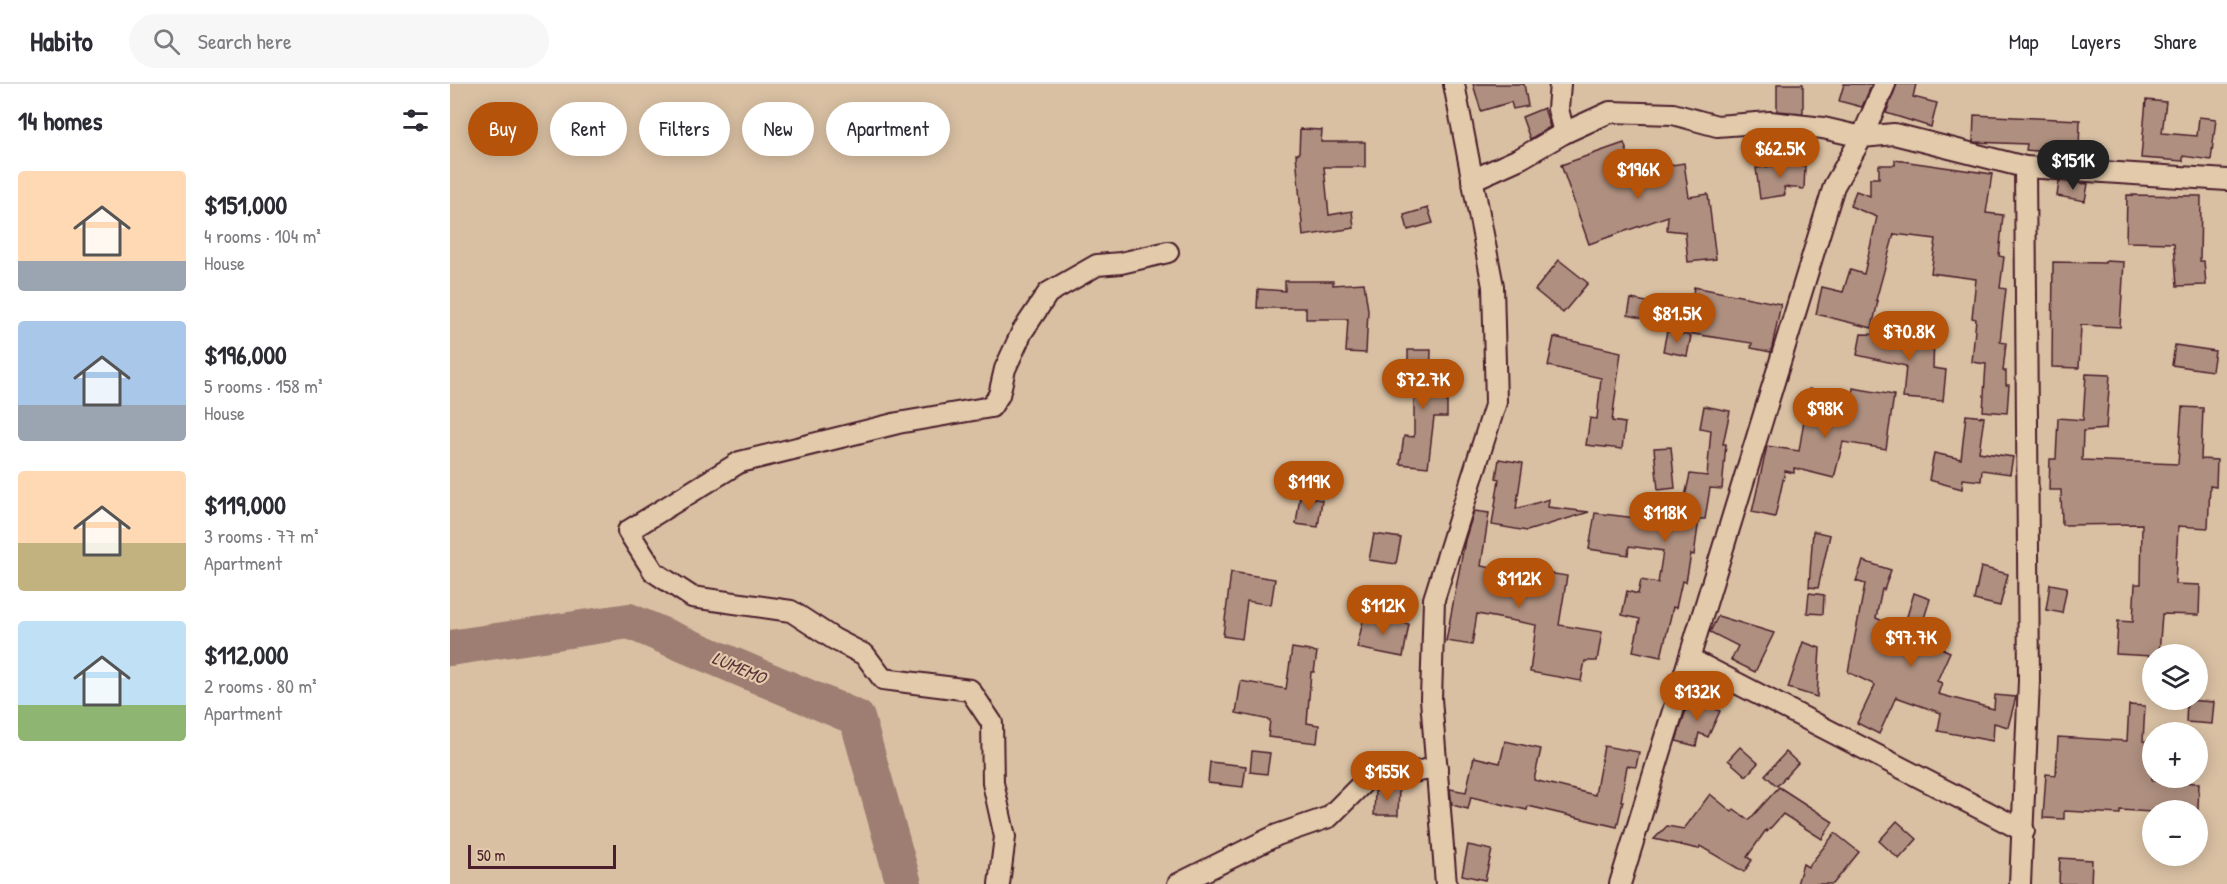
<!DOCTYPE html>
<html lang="en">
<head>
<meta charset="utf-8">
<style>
  body { margin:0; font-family:"Patrick Hand",sans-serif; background:#f7f7f7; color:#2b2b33; height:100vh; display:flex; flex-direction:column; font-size:22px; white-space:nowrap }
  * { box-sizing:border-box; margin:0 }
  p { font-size:20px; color:#7c7c81 }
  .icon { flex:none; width:33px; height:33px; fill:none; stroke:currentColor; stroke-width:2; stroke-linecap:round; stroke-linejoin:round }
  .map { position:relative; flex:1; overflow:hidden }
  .panel { display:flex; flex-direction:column; background:#fff; width:450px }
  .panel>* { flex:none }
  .guide { position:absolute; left:18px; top:18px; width:570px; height:54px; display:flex; gap:12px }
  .controls { position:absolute; left:1692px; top:560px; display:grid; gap:12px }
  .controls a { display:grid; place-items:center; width:66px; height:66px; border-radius:50%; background:#fff; box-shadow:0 3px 15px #0003; font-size:30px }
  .scale { position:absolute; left:18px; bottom:15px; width:148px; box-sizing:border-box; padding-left:6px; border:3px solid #4a1f2b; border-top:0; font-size:16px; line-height:21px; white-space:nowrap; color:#4a1f2b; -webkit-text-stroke:4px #e2caab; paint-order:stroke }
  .price { position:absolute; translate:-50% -51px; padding:0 14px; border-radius:21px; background:#b45309; color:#fff; font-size:20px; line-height:39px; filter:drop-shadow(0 2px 3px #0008) }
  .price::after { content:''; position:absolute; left:50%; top:36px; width:18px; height:14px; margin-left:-9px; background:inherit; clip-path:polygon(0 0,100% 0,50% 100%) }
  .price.selected { background:#222; color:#fff }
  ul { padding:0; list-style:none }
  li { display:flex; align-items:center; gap:18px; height:150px; padding:0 18px }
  li span { display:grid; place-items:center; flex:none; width:168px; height:120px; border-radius:6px; color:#555 }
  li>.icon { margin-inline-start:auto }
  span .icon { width:72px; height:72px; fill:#fffc; stroke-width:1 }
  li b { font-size:26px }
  h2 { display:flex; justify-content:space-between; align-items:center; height:72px; padding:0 18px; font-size:26px }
  .chip { padding:0 21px; border-radius:27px; background:#fff; box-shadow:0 3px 15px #0003; font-size:21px; line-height:54px }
  .chip.selected { background:#b45309; color:#fff }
  header { display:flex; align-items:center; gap:36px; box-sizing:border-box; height:84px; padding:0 30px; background:#fff; border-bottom:2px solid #e1e1e2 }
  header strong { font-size:28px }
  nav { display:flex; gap:33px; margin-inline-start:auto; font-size:21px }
  .search { width:420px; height:54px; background:#f7f7f7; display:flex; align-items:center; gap:15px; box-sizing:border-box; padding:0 21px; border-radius:33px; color:#7c7c81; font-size:22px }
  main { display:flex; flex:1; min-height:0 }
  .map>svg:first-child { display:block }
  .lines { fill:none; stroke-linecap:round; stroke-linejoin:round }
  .river { stroke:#9e7e72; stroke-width:36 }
  .building { fill:#af9080; stroke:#4a1f2b; stroke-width:1.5 }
  .minor-casing { stroke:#4a1f2b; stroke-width:24 }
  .minor { stroke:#e2caab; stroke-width:20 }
  .labels { text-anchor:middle; stroke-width:4.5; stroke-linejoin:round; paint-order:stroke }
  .water-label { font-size:18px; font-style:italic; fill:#5b3239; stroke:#e2caab }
</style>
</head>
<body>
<header>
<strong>Habito</strong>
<div class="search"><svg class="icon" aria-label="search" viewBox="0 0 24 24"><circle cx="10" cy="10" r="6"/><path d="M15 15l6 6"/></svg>Search here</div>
<nav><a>Map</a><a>Layers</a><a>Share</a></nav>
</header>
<main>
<section class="panel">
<h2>14 homes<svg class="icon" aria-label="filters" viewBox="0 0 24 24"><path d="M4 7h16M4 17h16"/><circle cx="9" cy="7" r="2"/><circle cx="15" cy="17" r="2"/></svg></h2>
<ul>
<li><span style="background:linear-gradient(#ffd9b3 75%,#9aa5b1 0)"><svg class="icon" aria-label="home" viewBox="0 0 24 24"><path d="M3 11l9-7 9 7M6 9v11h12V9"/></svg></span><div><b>$151,000</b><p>4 rooms · 104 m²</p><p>House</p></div></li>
<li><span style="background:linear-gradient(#a9c7e8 70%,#9aa5b1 0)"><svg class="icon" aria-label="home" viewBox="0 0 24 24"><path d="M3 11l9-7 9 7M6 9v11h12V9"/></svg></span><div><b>$196,000</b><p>5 rooms · 158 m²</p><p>House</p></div></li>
<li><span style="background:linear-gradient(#ffd9b3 60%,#c2b280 0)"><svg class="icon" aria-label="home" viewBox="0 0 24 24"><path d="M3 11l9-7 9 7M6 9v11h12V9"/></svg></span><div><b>$119,000</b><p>3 rooms · 77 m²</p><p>Apartment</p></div></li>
<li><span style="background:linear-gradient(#bfe0f5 70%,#8fb573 0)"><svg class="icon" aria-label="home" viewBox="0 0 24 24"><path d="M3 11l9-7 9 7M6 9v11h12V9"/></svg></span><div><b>$112,000</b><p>2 rooms · 80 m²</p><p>Apartment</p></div></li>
</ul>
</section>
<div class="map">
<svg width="1777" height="800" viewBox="0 0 1777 800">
  <rect width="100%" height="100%" fill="#d9c0a3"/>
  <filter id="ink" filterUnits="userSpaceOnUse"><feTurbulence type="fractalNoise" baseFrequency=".0167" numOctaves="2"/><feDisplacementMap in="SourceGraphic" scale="12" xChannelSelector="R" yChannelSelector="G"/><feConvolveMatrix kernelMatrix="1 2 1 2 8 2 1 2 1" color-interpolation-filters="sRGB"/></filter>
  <g filter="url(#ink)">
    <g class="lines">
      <!-- river -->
      <polyline class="river" points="0,564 179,537 407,634 454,800"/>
    </g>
    <!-- building -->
    <g class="building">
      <polygon points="1023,0 1074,0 1078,22 1063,25 1061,18 1031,27"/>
      <polygon points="1327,0 1353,0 1353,29 1327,27"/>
      <polygon points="1394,0 1422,0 1412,23 1389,17"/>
      <polygon points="1447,0 1466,0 1463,13 1487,19 1481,43 1436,29"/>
      <polygon points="1696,16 1716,18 1712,49 1747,52 1749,33 1766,35 1761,76 1733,72 1733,77 1691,74"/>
      <polygon points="1094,24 1100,43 1080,55 1072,33"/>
      <polygon points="1524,31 1630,36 1629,66 1607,66 1607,69 1576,66 1577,60 1523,58"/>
      <polygon points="850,45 872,46 871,58 915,58 915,83 874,83 879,131 902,127 904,144 853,152 846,70 849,70"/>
      <polygon points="1174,59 1184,87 1234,79 1239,113 1258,110 1266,175 1238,178 1235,148 1217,146 1218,132 1139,160 1111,81"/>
      <polygon points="1445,76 1542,90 1536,129 1553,131 1549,172 1554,173 1550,204 1556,205 1550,258 1556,259 1553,287 1556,287 1556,301 1559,301 1557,329 1533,327 1536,280 1522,278 1526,235 1522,234 1526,195 1481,189 1486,155 1444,150 1426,216 1428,217 1422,244 1366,230 1372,203 1393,208 1400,186 1414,190 1427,133 1400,122 1406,107 1420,112 1420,94 1429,94 1429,81 1445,81"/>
      <polygon points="1337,80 1355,82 1354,105 1334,103 1335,111 1310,115 1306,84"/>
      <polygon points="1609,97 1638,100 1635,117 1607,112"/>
      <polygon points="1677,111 1751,112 1750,177 1754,177 1756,201 1727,202 1724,159 1676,158"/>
      <polygon points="978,124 983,139 958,146 954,131"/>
      <polygon points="1109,176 1138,199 1113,229 1085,206"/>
      <polygon points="1655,177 1674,178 1670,243 1631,241 1629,284 1602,283 1603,178 1655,179"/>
      <polygon points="835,197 883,197 883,201 914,199 918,226 916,269 896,268 898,235 856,235 856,224 807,224 808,205 835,207"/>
      <polygon points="1244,203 1331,220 1321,268 1301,264 1302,259 1237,249"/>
      <polygon points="1181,215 1202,219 1199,236 1178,231"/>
      <polygon points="1217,247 1241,252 1237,272 1213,267"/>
      <polygon points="1411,250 1484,252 1483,284 1496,286 1493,317 1453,314 1456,282 1407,271"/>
      <polygon points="1104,253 1171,268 1162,337 1175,339 1172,365 1136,361 1140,334 1147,335 1151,294 1098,282"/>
      <polygon points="1725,261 1765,267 1762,287 1722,281"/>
      <polygon points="958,266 981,266 980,301 997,301 997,333 984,333 978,383 950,380 954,352 964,353 964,289 958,289"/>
      <polygon points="1636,290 1660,291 1656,345 1633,347 1632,376 1728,380 1732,323 1753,324 1751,375 1767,376 1766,403 1760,402 1758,444 1728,442 1725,500 1750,501 1749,531 1712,530 1709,570 1702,570 1702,572 1666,570 1668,537 1683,538 1685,500 1691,500 1692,440 1612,441 1611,406 1599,406 1600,375 1606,375 1608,334 1633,336"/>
      <polygon points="1403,304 1444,311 1436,365 1393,358 1384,394 1344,384 1344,389 1335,387 1325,433 1302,428 1317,362 1349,367 1359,305 1402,312"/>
      <polygon points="1254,322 1280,327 1273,360 1276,360 1272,405 1260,404 1255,435 1249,435 1244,471 1241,470 1236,498 1232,497 1226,524 1223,523 1211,573 1183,567 1190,535 1172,531 1177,507 1188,510 1191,496 1208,499 1213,467 1179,462 1178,471 1139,465 1145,429 1228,439 1228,444 1240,390 1257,392 1261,346 1250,344"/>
      <polygon points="1516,331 1534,333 1529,368 1563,373 1560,390 1532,386 1531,397 1513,395 1512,405 1479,396 1484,369 1511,375"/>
      <polygon points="1221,363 1225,404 1208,406 1204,364"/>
      <polygon points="1049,375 1073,379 1066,425 1099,415 1098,423 1139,428 1077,447 1042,441 1049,395 1046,394"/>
      <polygon points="850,412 872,416 868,443 846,440"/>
      <polygon points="1024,427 1039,429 1031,482 1085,492 1086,487 1117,492 1109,541 1152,548 1147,577 1135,577 1131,597 1080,588 1086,541 1027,530 1022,561 996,557 1015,456"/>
      <polygon points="1363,447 1380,451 1368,504 1359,503"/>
      <polygon points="924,450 951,454 946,480 919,476"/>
      <polygon points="1413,477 1441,486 1434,506 1432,505 1426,534 1453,546 1464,509 1480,515 1468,554 1500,568 1487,597 1492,599 1488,610 1544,625 1545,611 1566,613 1558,643 1544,639 1543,657 1488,647 1491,629 1446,613 1429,650 1407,639 1425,601 1398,588 1415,500 1406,497"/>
      <polygon points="1531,483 1558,490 1550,522 1524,516"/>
      <polygon points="781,488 825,495 821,521 797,517 792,555 773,552"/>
      <polygon points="1600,500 1617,503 1612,529 1596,526"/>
      <polygon points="1359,509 1374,511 1373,530 1357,529"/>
      <polygon points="914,532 959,540 953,573 907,564"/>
      <polygon points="1268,532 1324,549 1305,588 1281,576 1288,562 1260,548"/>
      <polygon points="1353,558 1370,564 1367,613 1338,604"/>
      <polygon points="842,564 867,568 864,588 861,588 857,639 869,641 867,659 818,653 820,636 786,629 791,597 836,605"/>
      <polygon points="1240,613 1270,627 1258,653 1249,649 1246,662 1226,657"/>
      <polygon points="1737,616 1764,618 1762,640 1736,638"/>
      <polygon points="1679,621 1695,622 1693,657 1702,658 1702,697 1749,699 1748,726 1702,726 1702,728 1670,726 1670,730 1614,727 1614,735 1593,734 1596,690 1606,691 1608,653 1677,657"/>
      <polygon points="1055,657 1091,665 1084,696 1145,711 1154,662 1189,668 1186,683 1177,682 1171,717 1173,717 1167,743 1078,722 1077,726 1021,713 1018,725 1002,721 1000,705 1016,708 1024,673 1050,679"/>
      <polygon points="1290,663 1308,679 1296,692 1278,676"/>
      <polygon points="802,667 820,669 817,690 800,688"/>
      <polygon points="1336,668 1348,679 1327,702 1315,691"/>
      <polygon points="760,678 796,682 793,703 758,699"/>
      <polygon points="949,703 948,731 924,731 925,707"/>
      <polygon points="1329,703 1383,738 1372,755 1333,730 1317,748 1316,746 1297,773 1302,776 1294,788 1250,762 1249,765 1204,755 1217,742 1234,745 1260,710 1282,728 1284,725 1299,736"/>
      <polygon points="1447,737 1467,755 1449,775 1429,757"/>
      <polygon points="1385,749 1409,768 1383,800 1347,800 1353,780 1358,783"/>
      <polygon points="1018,761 1042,766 1035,796 1012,791"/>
      <polygon points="1610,774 1642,776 1641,800 1609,800"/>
    </g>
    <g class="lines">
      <!-- minor casing -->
      <g class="minor-casing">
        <g id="minor">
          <polyline points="1110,0 1108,25 1114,49"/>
          <polyline points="1022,96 1071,74 1114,49 1160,28 1223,30 1267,42 1320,38 1373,44 1412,53 1435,0"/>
          <polyline points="1240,575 1574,747"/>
          <polyline points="549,800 555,753 543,699 542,639 520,606 433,595 415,571 384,555 341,527 242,513 204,488 178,447 290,378 448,339 541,323 549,311 555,285 572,248 598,209 647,181 671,179 718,168"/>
          <polyline points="728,800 827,751 879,733 916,696 987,684"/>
          <polyline points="996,800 981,615 984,515 1046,318 1043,202 1004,0"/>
          <polyline points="1170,800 1384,102 1412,53 1444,50 1575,83 1777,96"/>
          <polyline points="1570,800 1579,597 1575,83"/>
        </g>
      </g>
      <!-- minor -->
      <use href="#minor" class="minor"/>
    </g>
  </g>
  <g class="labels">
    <!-- water labels -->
    <g class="water-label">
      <text transform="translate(289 584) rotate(23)" y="6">LUMEMO</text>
    </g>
  </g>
</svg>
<div class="controls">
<a><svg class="icon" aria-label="layers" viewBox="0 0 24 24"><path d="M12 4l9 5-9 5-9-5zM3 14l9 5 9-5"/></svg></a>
<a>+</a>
<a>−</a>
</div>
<div class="scale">50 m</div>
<b class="price" style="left:1330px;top:95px">$62.5K</b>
<b class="price selected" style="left:1623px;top:107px">$151K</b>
<b class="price" style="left:1188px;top:116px">$196K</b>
<b class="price" style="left:1227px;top:260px">$81.5K</b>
<b class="price" style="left:1459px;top:278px">$70.8K</b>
<b class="price" style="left:973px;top:326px">$72.7K</b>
<b class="price" style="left:1375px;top:355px">$98K</b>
<b class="price" style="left:859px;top:428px">$119K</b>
<b class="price" style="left:1215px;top:459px">$118K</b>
<b class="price" style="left:1069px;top:525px">$112K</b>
<b class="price" style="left:933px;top:552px">$112K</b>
<b class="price" style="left:1461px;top:584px">$97.7K</b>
<b class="price" style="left:1247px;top:638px">$132K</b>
<b class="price" style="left:937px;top:718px">$155K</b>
<div class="guide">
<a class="chip selected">Buy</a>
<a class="chip">Rent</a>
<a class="chip">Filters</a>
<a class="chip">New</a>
<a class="chip">Apartment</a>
</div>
</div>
</main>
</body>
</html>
